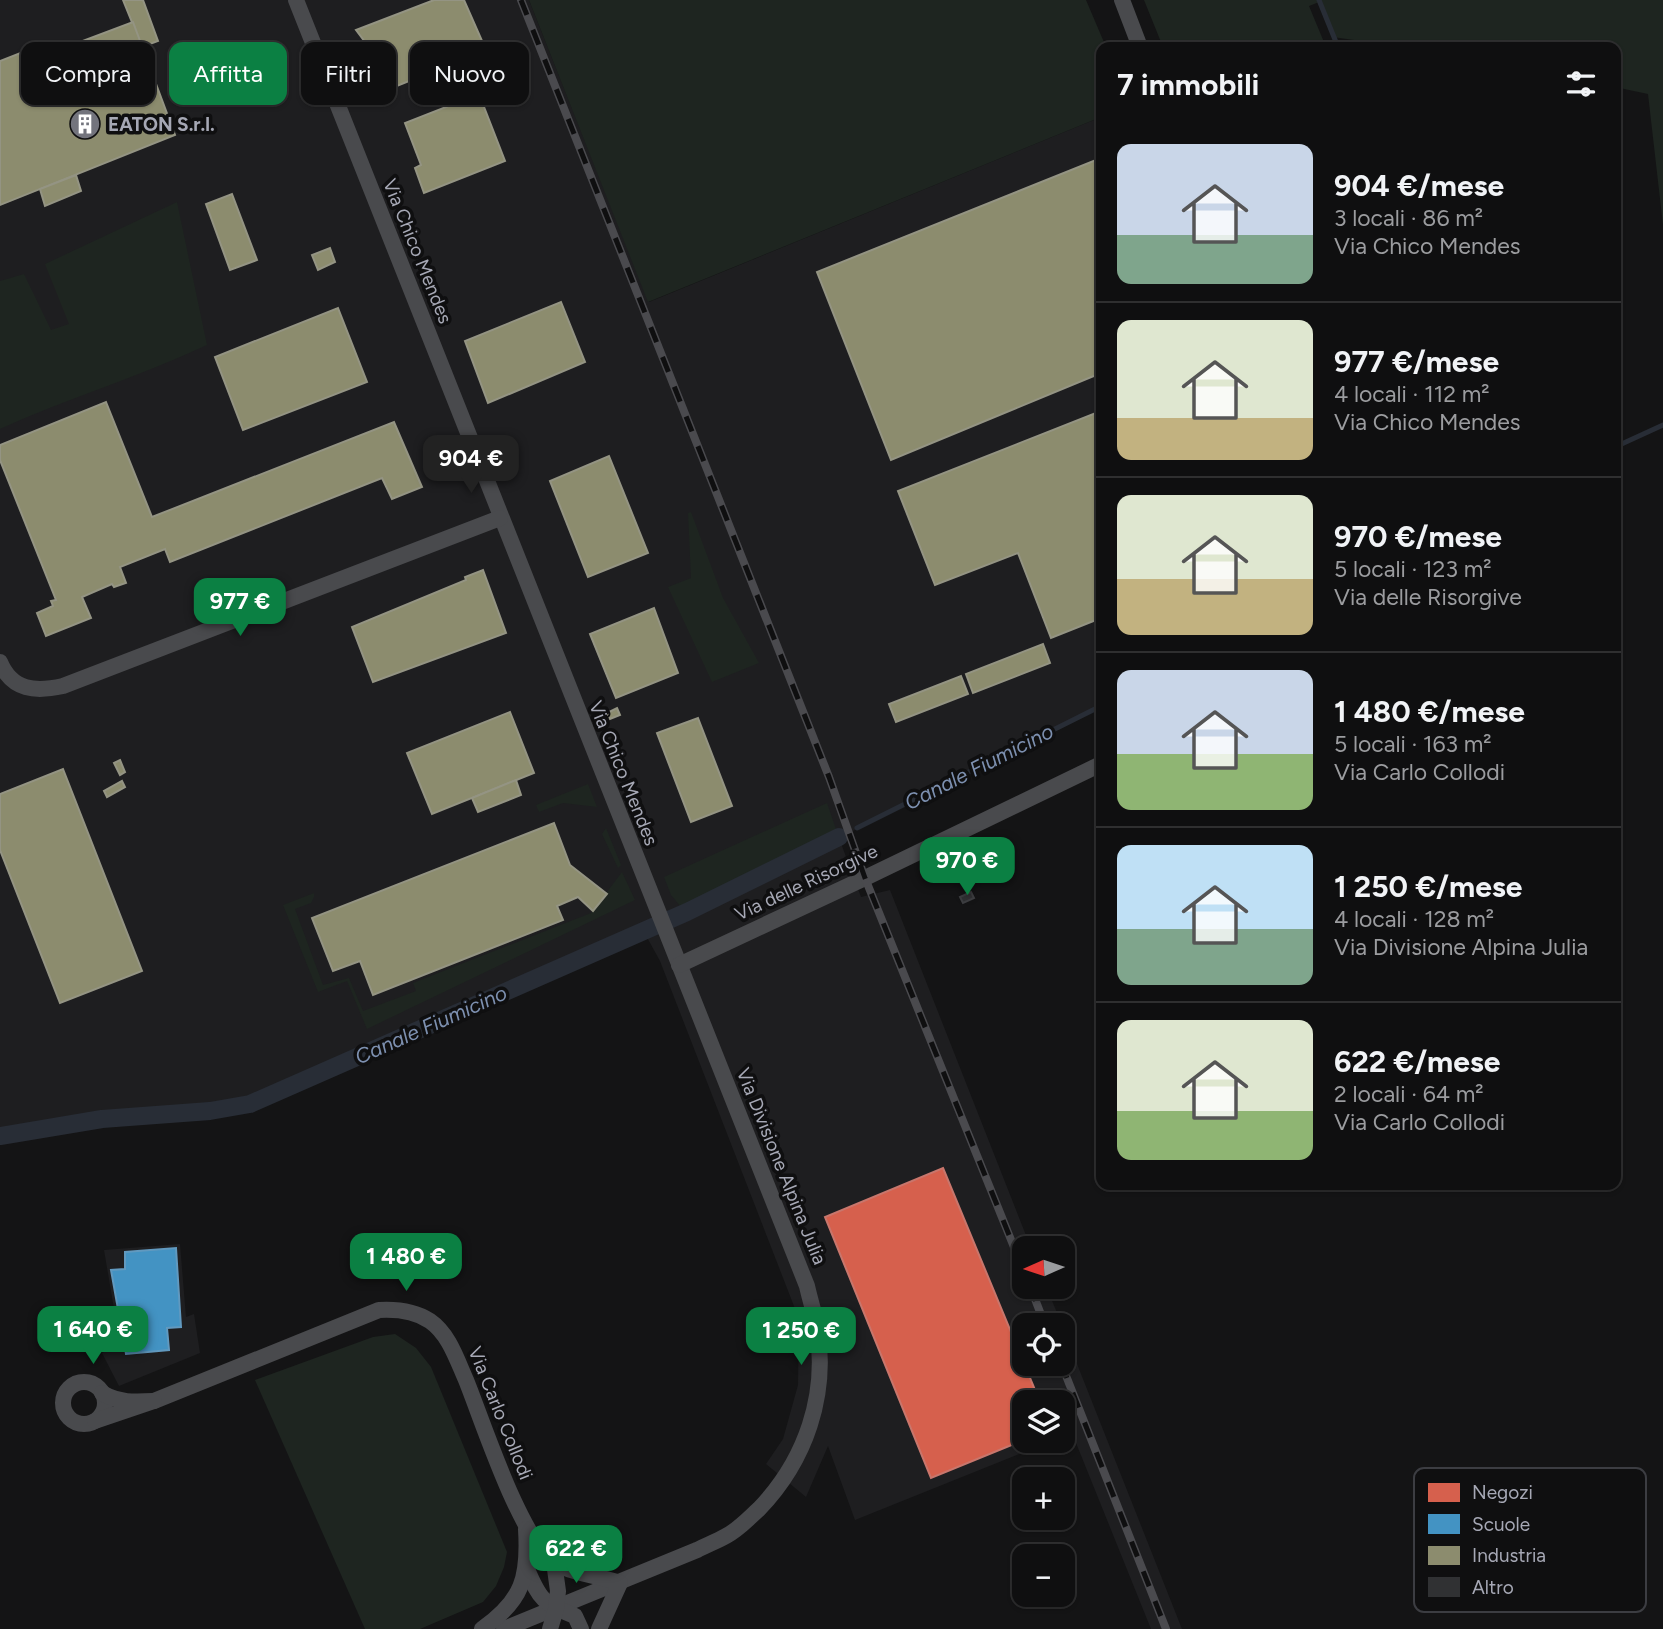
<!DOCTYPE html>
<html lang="it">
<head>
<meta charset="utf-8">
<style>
  body { margin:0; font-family:Figtree,sans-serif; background:#1d1d1e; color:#f1f3f6; height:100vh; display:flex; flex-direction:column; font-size:26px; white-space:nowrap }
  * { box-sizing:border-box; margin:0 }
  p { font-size:23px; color:#9b9c9f }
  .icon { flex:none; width:38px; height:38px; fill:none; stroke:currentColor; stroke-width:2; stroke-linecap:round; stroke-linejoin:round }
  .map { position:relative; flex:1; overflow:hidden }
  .sheet { position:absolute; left:1096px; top:42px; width:525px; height:1148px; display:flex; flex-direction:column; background:#0f0f10; border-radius:14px; box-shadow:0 2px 5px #0004,0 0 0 2px #2f2f30 }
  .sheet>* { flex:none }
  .guide { position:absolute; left:21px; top:42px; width:665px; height:63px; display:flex; gap:14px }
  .needle { width:46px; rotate:267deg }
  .tools { position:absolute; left:1012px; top:1236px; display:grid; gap:14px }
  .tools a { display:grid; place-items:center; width:63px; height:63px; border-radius:14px; background:#0f0f10; box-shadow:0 2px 5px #0004,0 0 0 2px #2f2f30; font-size:35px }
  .price { position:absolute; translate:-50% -60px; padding:0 16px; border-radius:14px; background:#0b8043; color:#fff; font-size:23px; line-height:46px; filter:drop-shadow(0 2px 4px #0008) }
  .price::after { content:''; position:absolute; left:50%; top:42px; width:21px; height:16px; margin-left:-10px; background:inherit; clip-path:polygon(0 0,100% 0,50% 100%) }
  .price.current { background:#222; color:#fff }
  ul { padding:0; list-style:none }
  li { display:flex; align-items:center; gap:21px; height:175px; padding:0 21px }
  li+li { border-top:2px solid #2f2f30 }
  li span { display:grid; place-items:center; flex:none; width:196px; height:140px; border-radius:14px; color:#555 }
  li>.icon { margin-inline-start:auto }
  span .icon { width:84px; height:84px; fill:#fffc; stroke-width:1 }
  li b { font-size:30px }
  h2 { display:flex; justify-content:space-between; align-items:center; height:84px; padding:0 21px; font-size:30px }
  .tag { padding:0 24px; border-radius:14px; background:#0f0f10; box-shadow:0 2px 5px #0004,0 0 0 2px #2f2f30; font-size:24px; line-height:63px }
  .tag.current { background:#0b8043; color:#fff }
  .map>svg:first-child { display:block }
  .built { fill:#1e1e20 }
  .green { fill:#1e2520 }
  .shops { fill:#d6604d; stroke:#c8766c; stroke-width:2 }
  .schools { fill:#4393c3; stroke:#6199bf; stroke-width:2 }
  .industry { fill:#8c8c6e; stroke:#949483; stroke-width:2 }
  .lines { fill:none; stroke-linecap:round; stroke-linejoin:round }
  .stream { stroke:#282d36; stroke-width:5 }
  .canal { stroke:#282d36; stroke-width:18 }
  .building { fill:#303133; stroke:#3d3e41; stroke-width:2 }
  .street { stroke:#494a4d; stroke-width:16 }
  .rail-casing { stroke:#4a4a4e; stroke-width:8 }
  .rail { stroke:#0f0f10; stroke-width:5; stroke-dasharray:16; stroke-linecap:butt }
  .labels { text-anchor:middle; stroke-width:7; stroke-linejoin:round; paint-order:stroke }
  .poi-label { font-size:19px; font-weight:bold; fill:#a6a8b5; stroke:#0f0f10; text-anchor:start }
  .street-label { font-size:19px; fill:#a6a8b5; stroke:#0f0f10 }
  .water-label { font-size:21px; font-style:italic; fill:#7d90b0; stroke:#0f0f10 }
  .key { fill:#0f0f10; stroke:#3c3d42; stroke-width:2 }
  .key-label { font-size:19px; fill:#a6a8b5 }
</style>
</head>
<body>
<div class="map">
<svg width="1663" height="1629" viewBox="0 0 1663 1629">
  <rect width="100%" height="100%" fill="#141415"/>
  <!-- built -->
  <g class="built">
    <polygon points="0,0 529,0 649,302 1101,117 1101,705 839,838 861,897 890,890 1031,1248 1024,1248 1024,1286 1046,1286 1062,1325 1024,1325 1024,1363 1062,1363 1062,1326 1182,1629 1151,1629 1072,1433 1062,1437 1062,1402 1024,1402 1024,1440 1054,1440 855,1520 828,1446 806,1497 766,1464 783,1439 798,1385 799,1319 660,961 644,932 250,1104 210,1111 102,1119 0,1136"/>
    <polygon points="180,1244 186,1317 194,1314 200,1353 119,1386 102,1353 120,1344 104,1250"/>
  </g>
  <!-- green -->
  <g class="green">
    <polygon points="529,0 1086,0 1106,47 1101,47 1101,117 648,302"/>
    <polygon points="1144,0 1663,0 1663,225 1648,94 1615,87 1615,47 1402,47 1333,37 1319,2 1309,6 1326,47 1163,47"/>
    <path d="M177,202L207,345C139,377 68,398 0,429V281L24,274L51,330L69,324L45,264Z"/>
    <polygon points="691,512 723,598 759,663 712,682 668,587 691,578 688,513"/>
    <polygon points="588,784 597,807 563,803 539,812 536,805"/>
    <polygon points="827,803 837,832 681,907 671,895 664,877"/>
    <polygon points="606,828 621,865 618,868 602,834"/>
    <polygon points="622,872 635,900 367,1029 347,981 318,992 283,905 314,893 314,897 311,903 295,909 323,985 349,978 363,1011 416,991 413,983 591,913"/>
    <polygon points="395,1334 416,1348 431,1367 507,1552 504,1567 496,1586 483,1602 420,1629 365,1629 255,1380 373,1337"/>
  </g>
  <!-- shops -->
  <polygon class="shops" points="943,1168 1040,1402 1024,1402 1024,1440 931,1478 825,1217"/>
  <!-- schools -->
  <polygon class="schools" points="176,1248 181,1327 167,1328 169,1350 126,1354 111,1270 125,1269 125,1252"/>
  <!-- industry -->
  <g class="industry">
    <polygon points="123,0 143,0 158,41 142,47"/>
    <polygon points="434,0 464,0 486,50 387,90 375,59 366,64 358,49 368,46 356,30"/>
    <polygon points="133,22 175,135 0,205 0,61 23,52 27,62"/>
    <polygon points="479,94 505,161 424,193 415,168 421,165 405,123"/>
    <polygon points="1101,158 1101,373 891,460 817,272"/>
    <polygon points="76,175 81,191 45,206 40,189"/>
    <polygon points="232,194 257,260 230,270 206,204"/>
    <polygon points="330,248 335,262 318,270 312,255"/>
    <polygon points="561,302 585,362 488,403 465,341"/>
    <polygon points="338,308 367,382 243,430 215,357"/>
    <polygon points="106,402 152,517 394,422 422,487 392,499 382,478 170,562 165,549 120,567 126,583 114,587 112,584 82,597 91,618 46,636 37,613 53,606 51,601 56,600 0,460 0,445"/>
    <polygon points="1101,411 1101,618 1051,638 1018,553 935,585 898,491"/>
    <polygon points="609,456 648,553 588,577 550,481"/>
    <polygon points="483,570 506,633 373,682 352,627 466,580 465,577"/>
    <polygon points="222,600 226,609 217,612 214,604"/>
    <polygon points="654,608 678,673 616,698 590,634"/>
    <polygon points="1043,644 1050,663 973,693 966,674"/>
    <polygon points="961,676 968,694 896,722 889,704"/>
    <polygon points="617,708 620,715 610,719 607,713"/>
    <polygon points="510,712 534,773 432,814 407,753"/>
    <polygon points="698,718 732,806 691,822 657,733"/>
    <polygon points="120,760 125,772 120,775 114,763"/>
    <polygon points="63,769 142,971 60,1003 0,850 0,794"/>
    <polygon points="516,780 521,795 478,812 472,798"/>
    <polygon points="122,781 125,787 107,797 104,791"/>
    <polygon points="554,823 570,865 607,894 593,911 578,897 557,906 563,920 373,995 360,961 333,971 312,918"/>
  </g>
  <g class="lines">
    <!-- stream -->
    <g class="stream">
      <polyline points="1319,0 1338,47"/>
      <polyline points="1615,447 1663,425"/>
      <polyline points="857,828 1101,706"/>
    </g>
    <!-- canal -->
    <polyline class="canal" points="0,1136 102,1119 210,1111 250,1104 687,912 839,837"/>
  </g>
  <!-- building -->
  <polygon class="building" points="971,892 974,898 963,903 960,897"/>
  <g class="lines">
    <!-- street -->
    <g class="street">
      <path d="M296,0L807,1286C810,1300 815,1314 817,1328C828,1395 806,1460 759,1509C749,1518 738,1530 726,1536C717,1541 707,1545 697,1550L504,1629"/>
      <polyline points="1122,0 1140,47"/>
      <path d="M0,662C12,691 36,692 63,686L500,518"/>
      <polyline points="679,965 865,878 1101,764"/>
      <circle cx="84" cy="1403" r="21"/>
      <path d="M154,1401L379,1310C397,1309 415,1311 430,1321C449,1334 457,1360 466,1380C483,1422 520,1538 554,1562C572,1574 600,1576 620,1583L599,1629"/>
      <path d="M95,1421L154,1401C135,1402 119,1403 102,1393"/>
      <path d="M527,1569C540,1600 543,1603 575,1616L581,1629"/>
      <path d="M482,1629C523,1600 529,1577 526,1529"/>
      <polyline points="550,1629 556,1609 558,1591 554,1562"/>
    </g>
    <!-- rail casing -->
    <g class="rail-casing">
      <g id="rail">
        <polyline points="521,0 829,777 865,878 1024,1272"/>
        <polyline points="1030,1286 1045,1325"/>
        <polyline points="1061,1363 1166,1629"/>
      </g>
    </g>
    <!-- rail -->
    <use href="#rail" class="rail"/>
  </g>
  <!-- icons -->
  <defs>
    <g id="building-disc" transform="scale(1.575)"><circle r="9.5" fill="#73747d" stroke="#0f0f10"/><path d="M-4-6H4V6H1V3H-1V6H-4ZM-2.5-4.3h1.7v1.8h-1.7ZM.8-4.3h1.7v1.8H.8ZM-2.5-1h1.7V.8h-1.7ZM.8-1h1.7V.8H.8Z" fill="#fff"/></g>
  </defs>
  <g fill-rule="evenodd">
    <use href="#building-disc" x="85" y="124"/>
  </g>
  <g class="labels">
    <!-- poi labels -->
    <g class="poi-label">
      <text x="108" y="131">EATON S.r.l.</text>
    </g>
    <!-- street labels -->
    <g class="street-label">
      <text transform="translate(418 251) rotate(68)" y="7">Via Chico Mendes</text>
      <text transform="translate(624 773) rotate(68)" y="7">Via Chico Mendes</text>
      <text transform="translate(806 882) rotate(-25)" y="7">Via delle Risorgive</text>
      <text transform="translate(782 1166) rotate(68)" y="7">Via Divisione Alpina Julia</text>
      <text transform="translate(501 1413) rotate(68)" y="7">Via Carlo Collodi</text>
    </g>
    <!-- water labels -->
    <g class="water-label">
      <text transform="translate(979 767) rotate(-27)" y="7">Canale Fiumicino</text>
      <text transform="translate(431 1025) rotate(-24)" y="7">Canale Fiumicino</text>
    </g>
  </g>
  <!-- legend -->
  <rect x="1414" y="1468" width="232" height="144" rx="10" class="key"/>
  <rect x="1428" y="1483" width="32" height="19" fill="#d6604d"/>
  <rect x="1428" y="1514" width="32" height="20" fill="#4393c3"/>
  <rect x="1428" y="1546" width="32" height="19" fill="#8c8c6e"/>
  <rect x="1428" y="1577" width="32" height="20" fill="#303133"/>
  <g class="key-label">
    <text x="1472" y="1499">Negozi</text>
    <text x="1472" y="1531">Scuole</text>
    <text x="1472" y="1562">Industria</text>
    <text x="1472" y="1594">Altro</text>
  </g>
</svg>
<div class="tools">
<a><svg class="needle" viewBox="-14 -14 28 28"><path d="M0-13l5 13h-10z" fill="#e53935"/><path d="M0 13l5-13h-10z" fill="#9b9c9f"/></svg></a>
<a><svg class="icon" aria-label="locate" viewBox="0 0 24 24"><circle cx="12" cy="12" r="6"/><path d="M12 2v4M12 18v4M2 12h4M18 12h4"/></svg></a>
<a><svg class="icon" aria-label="layers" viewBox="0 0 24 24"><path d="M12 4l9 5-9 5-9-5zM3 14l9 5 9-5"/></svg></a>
<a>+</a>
<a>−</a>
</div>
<b class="price current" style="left:471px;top:495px">904 €</b>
<b class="price" style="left:240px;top:638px">977 €</b>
<b class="price" style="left:967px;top:897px">970 €</b>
<b class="price" style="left:406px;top:1293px">1 480 €</b>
<b class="price" style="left:93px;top:1366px">1 640 €</b>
<b class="price" style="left:801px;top:1367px">1 250 €</b>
<b class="price" style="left:576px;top:1585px">622 €</b>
<div class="guide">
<a class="tag">Compra</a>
<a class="tag current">Affitta</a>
<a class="tag">Filtri</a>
<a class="tag">Nuovo</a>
</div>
<section class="sheet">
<h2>7 immobili<svg class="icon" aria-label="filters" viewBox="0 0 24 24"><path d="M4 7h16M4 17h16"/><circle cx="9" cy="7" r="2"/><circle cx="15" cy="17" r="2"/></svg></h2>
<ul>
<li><span style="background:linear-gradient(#c9d6e8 65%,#7fa58c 0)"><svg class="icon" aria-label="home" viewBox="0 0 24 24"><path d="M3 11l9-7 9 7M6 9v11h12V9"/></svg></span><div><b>904 €/mese</b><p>3 locali · 86 m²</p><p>Via Chico Mendes</p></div></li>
<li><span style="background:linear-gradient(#dfe7d0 70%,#c2b280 0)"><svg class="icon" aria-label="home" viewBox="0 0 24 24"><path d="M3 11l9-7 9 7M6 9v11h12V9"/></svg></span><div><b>977 €/mese</b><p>4 locali · 112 m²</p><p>Via Chico Mendes</p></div></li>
<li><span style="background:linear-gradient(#dfe7d0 60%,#c2b280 0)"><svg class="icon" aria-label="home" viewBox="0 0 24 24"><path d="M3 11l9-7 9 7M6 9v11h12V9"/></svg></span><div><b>970 €/mese</b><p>5 locali · 123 m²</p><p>Via delle Risorgive</p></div></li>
<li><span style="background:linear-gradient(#c9d6e8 60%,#8fb573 0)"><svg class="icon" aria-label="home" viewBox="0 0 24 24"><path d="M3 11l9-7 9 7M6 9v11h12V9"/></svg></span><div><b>1 480 €/mese</b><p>5 locali · 163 m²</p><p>Via Carlo Collodi</p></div></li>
<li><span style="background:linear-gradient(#bfe0f5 60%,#7fa58c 0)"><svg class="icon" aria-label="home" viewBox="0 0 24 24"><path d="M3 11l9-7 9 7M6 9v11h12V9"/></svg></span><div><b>1 250 €/mese</b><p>4 locali · 128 m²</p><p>Via Divisione Alpina Julia</p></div></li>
<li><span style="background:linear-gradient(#dfe7d0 65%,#8fb573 0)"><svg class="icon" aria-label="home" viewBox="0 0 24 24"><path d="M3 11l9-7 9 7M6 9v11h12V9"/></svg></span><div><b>622 €/mese</b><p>2 locali · 64 m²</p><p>Via Carlo Collodi</p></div></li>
</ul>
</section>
</div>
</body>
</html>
